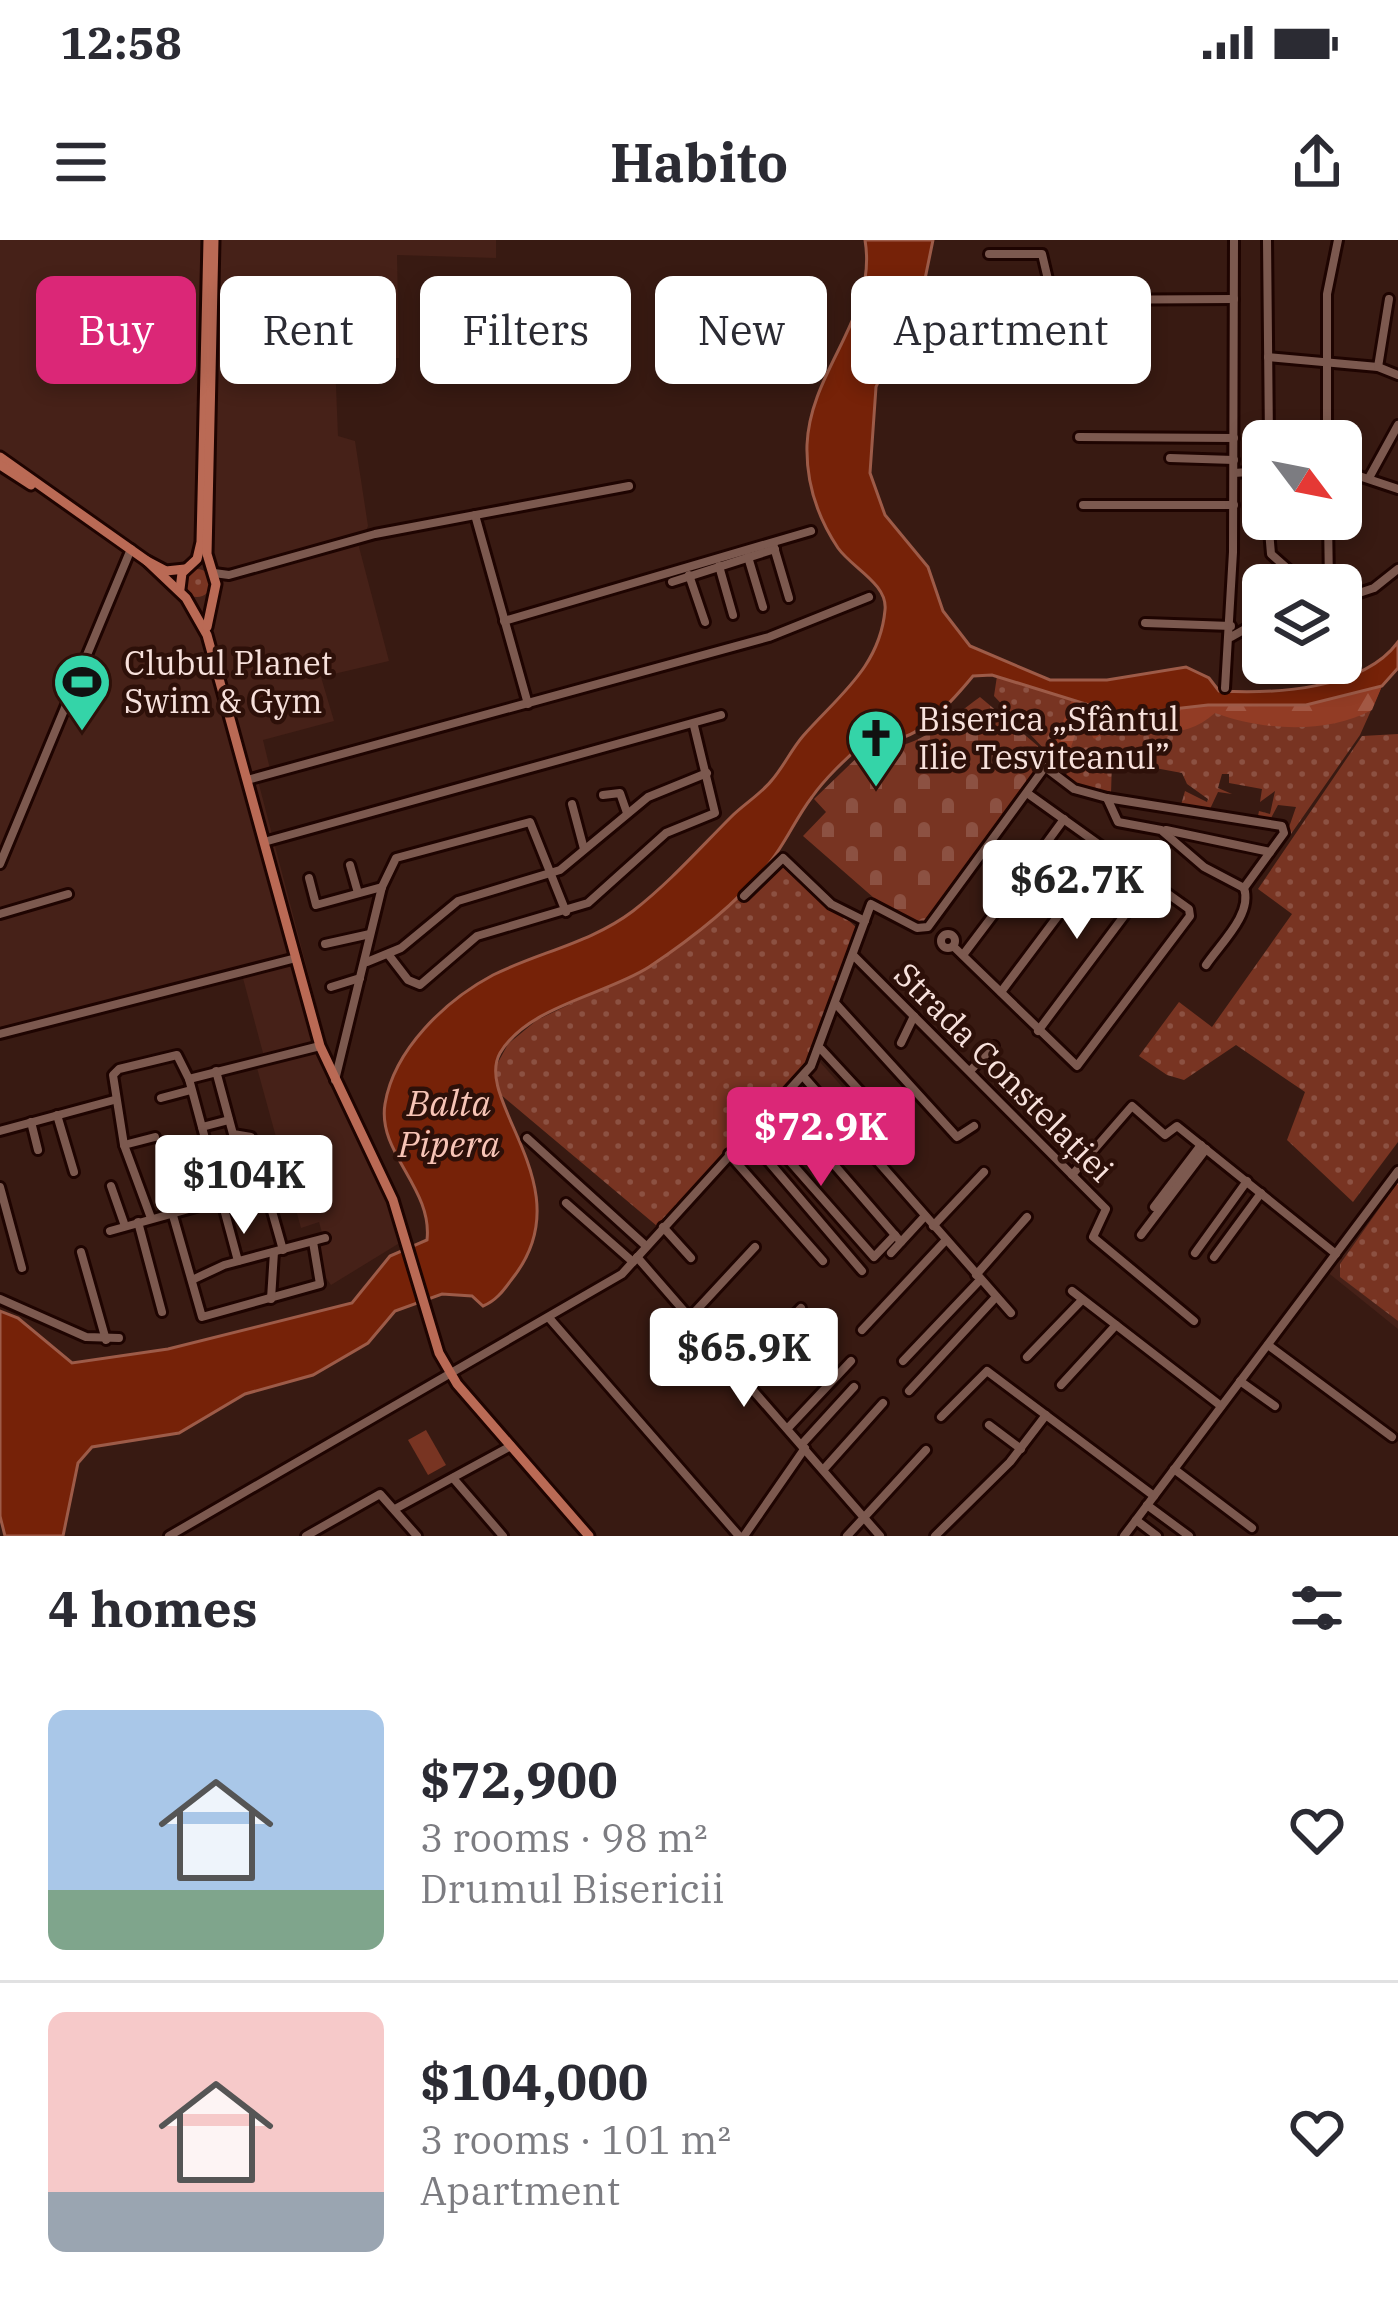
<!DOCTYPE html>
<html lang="en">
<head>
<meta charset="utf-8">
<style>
  body { margin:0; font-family:"IBM Plex Serif",serif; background:#f7f7f7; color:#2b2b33; height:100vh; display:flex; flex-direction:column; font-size:45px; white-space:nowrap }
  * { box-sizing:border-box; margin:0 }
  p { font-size:39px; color:#7c7c81 }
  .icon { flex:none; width:66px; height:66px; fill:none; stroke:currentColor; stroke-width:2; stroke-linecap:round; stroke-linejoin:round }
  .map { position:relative; height:1296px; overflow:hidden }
  .side { display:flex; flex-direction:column; background:#fff; flex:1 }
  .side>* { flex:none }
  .hud { position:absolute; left:36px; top:36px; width:1326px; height:108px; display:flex; gap:24px }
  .needle { width:78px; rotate:122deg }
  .controls { position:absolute; left:1242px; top:180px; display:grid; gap:24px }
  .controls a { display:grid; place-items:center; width:120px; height:120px; border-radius:18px; background:#fff; box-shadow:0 6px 18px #0003; font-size:60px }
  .price { position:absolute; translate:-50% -102px; padding:0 27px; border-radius:12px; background:#fff; color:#222; font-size:39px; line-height:78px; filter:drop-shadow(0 3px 6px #0008) }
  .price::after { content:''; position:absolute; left:50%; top:72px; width:36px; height:27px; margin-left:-18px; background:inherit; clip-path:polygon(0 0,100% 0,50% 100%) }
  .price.active { background:#db2777; color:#fff }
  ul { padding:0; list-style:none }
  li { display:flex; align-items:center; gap:36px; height:300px; padding:0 48px }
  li+li { border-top:3px solid #e1e1e2 }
  li span { display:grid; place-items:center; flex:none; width:336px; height:240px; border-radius:18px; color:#555 }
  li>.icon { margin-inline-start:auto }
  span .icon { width:144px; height:144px; fill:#fffc; stroke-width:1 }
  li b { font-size:51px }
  h2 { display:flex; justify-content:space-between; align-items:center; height:144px; padding:0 48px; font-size:51px }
  .pill { padding:0 42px; border-radius:18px; background:#fff; box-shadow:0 6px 18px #0003; font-size:42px; line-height:108px }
  .pill.active { background:#db2777; color:#fff }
  .status { display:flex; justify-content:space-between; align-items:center; height:84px; padding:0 60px; background:#fff; direction:ltr }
  .status svg { height:33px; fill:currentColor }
  header { display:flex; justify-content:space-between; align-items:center; height:156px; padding:0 48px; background:#fff; font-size:54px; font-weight:700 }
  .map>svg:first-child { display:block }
  .built { fill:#462118 }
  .grass { fill:url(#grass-dots) }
  .forest { fill:url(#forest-firs) }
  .cemetery { fill:url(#cemetery-stones) }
  .park { fill:#783422 }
  .water { fill:#762208; stroke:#9d5b48; stroke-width:3 }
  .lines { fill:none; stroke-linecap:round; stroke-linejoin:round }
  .minor-casing { stroke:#1e0401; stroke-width:14 }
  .major-casing { stroke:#1e0401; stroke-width:15 }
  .minor { stroke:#7c594f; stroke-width:8 }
  .major { stroke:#ba6a55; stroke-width:9 }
  .labels { text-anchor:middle; stroke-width:9; stroke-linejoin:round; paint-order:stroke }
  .poi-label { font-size:33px; fill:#f7e1dc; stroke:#2d1009; text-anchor:start }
  .street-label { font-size:33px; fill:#f7e1dc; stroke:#2d1009 }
  .water-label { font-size:36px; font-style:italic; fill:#f7c4b6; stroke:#2d1009 }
</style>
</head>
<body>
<div class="status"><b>12:58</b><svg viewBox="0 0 49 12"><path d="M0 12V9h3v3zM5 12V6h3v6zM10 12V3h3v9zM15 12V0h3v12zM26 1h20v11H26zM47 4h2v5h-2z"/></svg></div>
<header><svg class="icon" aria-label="menu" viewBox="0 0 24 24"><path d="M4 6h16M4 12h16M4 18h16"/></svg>Habito<svg class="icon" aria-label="share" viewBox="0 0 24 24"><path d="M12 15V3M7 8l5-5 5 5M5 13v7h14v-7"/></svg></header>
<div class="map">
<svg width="1398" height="1296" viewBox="0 0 1398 1296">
  <defs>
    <pattern id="grass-dots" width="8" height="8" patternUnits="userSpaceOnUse" patternTransform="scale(3)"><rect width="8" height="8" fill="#783422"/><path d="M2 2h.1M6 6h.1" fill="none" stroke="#8c5142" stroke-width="1.8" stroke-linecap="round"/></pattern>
    <pattern id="forest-firs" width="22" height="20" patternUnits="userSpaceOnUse" patternTransform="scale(3)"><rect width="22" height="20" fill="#923c25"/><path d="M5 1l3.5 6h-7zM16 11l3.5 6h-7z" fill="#a25844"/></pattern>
    <pattern id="cemetery-stones" width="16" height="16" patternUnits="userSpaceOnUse" patternTransform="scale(3)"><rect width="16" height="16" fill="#783422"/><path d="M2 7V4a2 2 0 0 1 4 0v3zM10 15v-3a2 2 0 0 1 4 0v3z" fill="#8c5142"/></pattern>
  </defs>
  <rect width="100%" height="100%" fill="#381a12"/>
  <!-- built -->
  <g class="built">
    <polygon points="0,0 496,0 496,18 397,15 399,118 335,121 338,196 355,201 368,286 359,307 389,421 321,437 334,481 263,500 270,529 256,533 330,817 411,996 331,1045 312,1018 315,1003 324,1000 319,982 301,988 254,817 263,813 240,727 0,787"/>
    <polygon points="819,821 863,870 851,882 808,833"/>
    <polygon points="1398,935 1398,1089 1326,1031"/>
  </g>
  <!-- grass -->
  <g class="grass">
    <circle cx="197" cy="343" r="14"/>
    <polygon points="997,436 1023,446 1208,465 1306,465 1382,446 1360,495 1291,594 1287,593 1296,567 1278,565 1271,578 1258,576 1259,571 1270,574 1275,551 1260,562 1262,549 1229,543 1229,534 1222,534 1218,548 1232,554 1218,552 1210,569 1181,565 1185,551 1207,562 1208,559 1187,544 1182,533 1139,525 1139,520 1095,513 1062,528 994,456"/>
    <polygon points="1398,494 1398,902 1353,962 1287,900 1305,852 1236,805 1184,840 1167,835 1139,816 1179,762 1212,787 1292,674 1258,649 1362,496"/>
    <polygon points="1097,518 1112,521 1111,553 1079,548 1065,538 1068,530"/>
    <polygon points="778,624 786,625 857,688 810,819 657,986 500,854 495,828 508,804 537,780 651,725"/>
    <polygon points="1398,942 1398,1081 1340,1037 1340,1024"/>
  </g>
  <!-- forest -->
  <path class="forest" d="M1382,446L1372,470C1326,494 1264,491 1215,473C1170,513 1129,474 1094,499L1088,488L1077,490L1066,521L1050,514L1072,459L1121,475L1208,465H1306Z"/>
  <!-- cemetery -->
  <path class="cemetery" d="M980,457L1038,506V536L926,687L874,658L803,596L826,572L814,559L868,507C914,514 945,482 980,457Z"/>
  <!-- park -->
  <polygon class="park" points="426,1190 446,1225 428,1235 408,1200"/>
  <!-- water -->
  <path class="water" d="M865,0H933L925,39L876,147L870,233L885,275L928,327L943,371L970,406L1050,440H1107L1186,427L1209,438L1219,451C1274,454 1363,450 1398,402V428L1382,446L1306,465H1208L1121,475L992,435L973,436C959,453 918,501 894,498C887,498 882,493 876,491C854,512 829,533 812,557C795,579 785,605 767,626C735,665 691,699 649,727C605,755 528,766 500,813C473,861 582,946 515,1035C505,1048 498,1060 483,1066L472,1056L442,1054L395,1071L368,1103L313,1135L245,1154L179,1193L92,1207L78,1223L63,1296H5L0,1276V1071L18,1078L72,1123L168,1109L352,1063L390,1016L427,1000C433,948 377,913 385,864C394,809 446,760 493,735C539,712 591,703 633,671C670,642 699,609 731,577C744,564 761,554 772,540C784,526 791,510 803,496C838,456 880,427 885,370C888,344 852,328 838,308C818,278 806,242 807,205C810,129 878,77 865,0Z"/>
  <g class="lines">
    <!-- minor casing -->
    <g class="minor-casing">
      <g id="minor">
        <polyline points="1267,0 1269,201"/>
        <polyline points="989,14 1042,14 1051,52 1062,60 1234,59"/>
        <polyline points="1268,117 1378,127 1398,135"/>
        <polyline points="1378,127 1389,59"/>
        <polyline points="1079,197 1234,198"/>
        <polyline points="1327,201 1327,54 1338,0"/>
        <polyline points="1170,218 1234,220"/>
        <polyline points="1341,230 1398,249"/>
        <polyline points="1234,233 1263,231"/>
        <polyline points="1370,236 1398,185"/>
        <polyline points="1083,265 1234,265"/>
        <polyline points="475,275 528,464"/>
        <polyline points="1268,279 1271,314 1306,345"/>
        <polyline points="1328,279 1329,345"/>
        <polyline points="773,304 789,358"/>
        <polyline points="748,317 763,367"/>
        <polyline points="719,326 733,375"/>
        <polyline points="214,333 229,335 375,294 629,246"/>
        <polyline points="689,335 705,382"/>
        <polyline points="672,342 775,309"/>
        <polyline points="1286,345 1290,333"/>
        <polyline points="1341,359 1374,348 1398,329"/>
        <polyline points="504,381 811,291"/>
        <polyline points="1145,383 1231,386"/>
        <polyline points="1231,397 1263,379"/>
        <polyline points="1225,448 1233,312 1234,0"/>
        <polyline points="247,540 769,397 869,357"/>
        <polyline points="603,555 620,553 627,573"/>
        <polyline points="1107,558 1282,586 1284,593 1244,648"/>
        <polyline points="572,564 584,609"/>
        <polyline points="1166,590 1270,612"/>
        <polyline points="264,602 721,475"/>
        <polyline points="0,624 131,309"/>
        <polyline points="350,625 358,653"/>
        <polyline points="1026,631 1064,579"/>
        <polyline points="309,638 316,665 382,647"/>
        <polyline points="744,656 783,618 831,664 865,681"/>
        <polyline points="0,674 68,654"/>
        <circle cx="948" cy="701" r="7"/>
        <polyline points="325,704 370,694"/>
        <polyline points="953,706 1077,826 1190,676 1189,669 1027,553"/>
        <polyline points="388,714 408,740 420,745 477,696 588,663 666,593 715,573 694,486"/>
        <polyline points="853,715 1106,969 1093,997 1194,1081"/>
        <polyline points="963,715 1000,666"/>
        <polyline points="367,722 401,708 458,661 560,630 648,557 707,533"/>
        <path d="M1206,725C1220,704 1253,674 1244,648"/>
        <polyline points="331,747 360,738"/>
        <polyline points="1001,752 1108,609"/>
        <polyline points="836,764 957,897 974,886"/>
        <polyline points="1038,791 1151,640"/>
        <polyline points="0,794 296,718"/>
        <polyline points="901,803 914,776"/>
        <polyline points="821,809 895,889"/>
        <polyline points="216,831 233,894 251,897 283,1010"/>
        <polyline points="970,831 994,806"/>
        <polyline points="803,836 1011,1073"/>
        <polyline points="189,839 320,806"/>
        <polyline points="335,840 382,647 396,618 530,582 566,672"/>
        <polyline points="161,858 191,850"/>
        <polyline points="779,861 901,1002"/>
        <polyline points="57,875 74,932"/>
        <polyline points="31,882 38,910"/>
        <polyline points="757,884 874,1017 895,995"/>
        <polyline points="202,887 229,880"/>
        <polyline points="0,891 114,860"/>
        <polyline points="746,895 862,1031"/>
        <polyline points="527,898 646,1006"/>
        <polyline points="124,905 155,897"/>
        <polyline points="729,914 823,1021"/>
        <polyline points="178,929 210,919"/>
        <polyline points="1072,935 1132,866 1165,895 1177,886 1336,1014"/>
        <polyline points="111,946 125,986"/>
        <polyline points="0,947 22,1028"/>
        <polyline points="566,963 633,1022"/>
        <polyline points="1154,967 1201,905"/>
        <polyline points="172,972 202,1077 320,1044 313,1002"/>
        <polyline points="151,978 124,905 113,835 119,829 177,815 189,839 238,1021"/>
        <polyline points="138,982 162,1072"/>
        <polyline points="933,986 984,932"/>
        <polyline points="663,987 691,1018"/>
        <polyline points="110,991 221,960"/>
        <polyline points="1141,995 1206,909"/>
        <polyline points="81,1012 106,1100"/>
        <polyline points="891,1013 925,976"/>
        <polyline points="1195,1013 1247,941"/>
        <polyline points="637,1017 880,1296"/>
        <polyline points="1214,1017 1261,953"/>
        <polyline points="976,1035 1027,977"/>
        <polyline points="192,1040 224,1025 325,998"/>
        <polyline points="1072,1051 1221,1166"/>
        <polyline points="0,1059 86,1097 119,1098"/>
        <polyline points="271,1059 274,1012"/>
        <polyline points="691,1076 755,1007"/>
        <polyline points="550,1079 739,1296"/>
        <polyline points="862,1090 946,1000"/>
        <polyline points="1268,1105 1392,1197"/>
        <polyline points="1027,1117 1082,1060"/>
        <polyline points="903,1121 980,1040"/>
        <polyline points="740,1132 801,1068"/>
        <polyline points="1240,1141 1275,1166"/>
        <polyline points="1061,1145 1116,1085"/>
        <polyline points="909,1151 996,1057"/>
        <polyline points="941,1177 987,1131 1154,1256"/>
        <polyline points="989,1185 1021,1209"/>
        <polyline points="788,1188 851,1121"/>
        <polyline points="802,1204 854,1147"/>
        <polyline points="824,1229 883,1163"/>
        <polyline points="1174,1229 1252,1288"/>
        <polyline points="453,1238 503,1296"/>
        <polyline points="1147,1265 1189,1296"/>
        <polyline points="395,1269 511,1206"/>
        <polyline points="1136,1280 1157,1296"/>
        <polyline points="169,1296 622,1034 811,826 871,664 917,688 928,687 1045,527 1074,549 1107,558 1118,582 1161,590 1204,627 1244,648"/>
        <polyline points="306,1296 380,1254 417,1296"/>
        <polyline points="744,1296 805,1208"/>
        <polyline points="847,1296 926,1210"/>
        <polyline points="935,1296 1010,1222 1046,1175"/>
        <polyline points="1124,1296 1398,931"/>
      </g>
    </g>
    <!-- major casing -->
    <g class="major-casing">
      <g id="major">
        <polyline points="0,217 147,321 166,331 185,329"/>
        <polyline points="0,225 31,245"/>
        <polyline points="147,321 186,358 207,395 320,806 393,960 439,1113 457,1144 589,1296"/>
        <polyline points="180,349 182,333 197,319 201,302 208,0"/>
        <polyline points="207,387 216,344 207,314 214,0"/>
      </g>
    </g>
    <!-- minor -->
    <use href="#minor" class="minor"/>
    <!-- major -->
    <use href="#major" class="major"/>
  </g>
  <!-- icons -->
  <defs>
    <g id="stadium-pin" transform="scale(3)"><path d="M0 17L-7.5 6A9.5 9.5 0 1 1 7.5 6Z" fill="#34d4a8" stroke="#2d1009"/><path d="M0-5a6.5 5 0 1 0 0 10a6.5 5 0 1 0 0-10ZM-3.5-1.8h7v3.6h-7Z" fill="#111"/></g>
    <g id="church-pin" transform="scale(3)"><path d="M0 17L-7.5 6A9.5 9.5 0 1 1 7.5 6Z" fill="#34d4a8" stroke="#2d1009"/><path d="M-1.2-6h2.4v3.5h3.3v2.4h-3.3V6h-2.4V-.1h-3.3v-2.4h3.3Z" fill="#111"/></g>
  </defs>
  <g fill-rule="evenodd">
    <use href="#stadium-pin" x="82" y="442"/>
    <use href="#church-pin" x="876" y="498"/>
  </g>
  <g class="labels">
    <!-- poi labels -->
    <g class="poi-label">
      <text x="124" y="435">Clubul Planet<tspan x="124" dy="38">Swim &amp; Gym</tspan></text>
      <text x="918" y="491">Biserica „Sfântul<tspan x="918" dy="38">Ilie Tesviteanul”</tspan></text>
    </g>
    <!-- street labels -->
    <g class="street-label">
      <text transform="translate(1004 832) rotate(45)" y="12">Strada Constelației</text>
    </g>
    <!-- water labels -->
    <g class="water-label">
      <text x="449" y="876">Balta<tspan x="449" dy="41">Pipera</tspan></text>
    </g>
  </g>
</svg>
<div class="controls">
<a><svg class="needle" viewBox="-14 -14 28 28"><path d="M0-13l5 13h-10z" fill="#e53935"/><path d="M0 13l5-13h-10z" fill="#7c7c81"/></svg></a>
<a><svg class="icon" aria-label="layers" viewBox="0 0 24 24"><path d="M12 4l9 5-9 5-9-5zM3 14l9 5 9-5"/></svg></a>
</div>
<b class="price" style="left:1077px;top:702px">$62.7K</b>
<b class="price active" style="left:821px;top:949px">$72.9K</b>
<b class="price" style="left:244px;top:997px">$104K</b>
<b class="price" style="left:744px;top:1170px">$65.9K</b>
<div class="hud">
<a class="pill active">Buy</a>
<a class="pill">Rent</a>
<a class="pill">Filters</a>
<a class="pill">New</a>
<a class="pill">Apartment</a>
</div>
</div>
<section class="side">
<h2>4 homes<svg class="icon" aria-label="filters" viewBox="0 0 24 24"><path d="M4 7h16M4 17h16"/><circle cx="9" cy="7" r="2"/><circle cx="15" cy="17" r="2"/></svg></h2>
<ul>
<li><span style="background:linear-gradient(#a9c7e8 75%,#7fa58c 0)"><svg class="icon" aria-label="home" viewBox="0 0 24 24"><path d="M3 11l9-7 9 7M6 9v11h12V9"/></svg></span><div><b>$72,900</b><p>3 rooms · 98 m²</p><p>Drumul Bisericii</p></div><svg class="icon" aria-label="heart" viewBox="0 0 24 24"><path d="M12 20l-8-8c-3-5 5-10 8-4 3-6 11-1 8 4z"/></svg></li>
<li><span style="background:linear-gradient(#f6c9c9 75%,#9aa5b1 0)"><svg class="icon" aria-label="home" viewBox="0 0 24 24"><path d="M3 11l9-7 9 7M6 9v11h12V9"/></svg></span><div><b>$104,000</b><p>3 rooms · 101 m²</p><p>Apartment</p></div><svg class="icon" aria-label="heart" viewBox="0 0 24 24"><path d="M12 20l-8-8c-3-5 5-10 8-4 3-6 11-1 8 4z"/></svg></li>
</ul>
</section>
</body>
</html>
